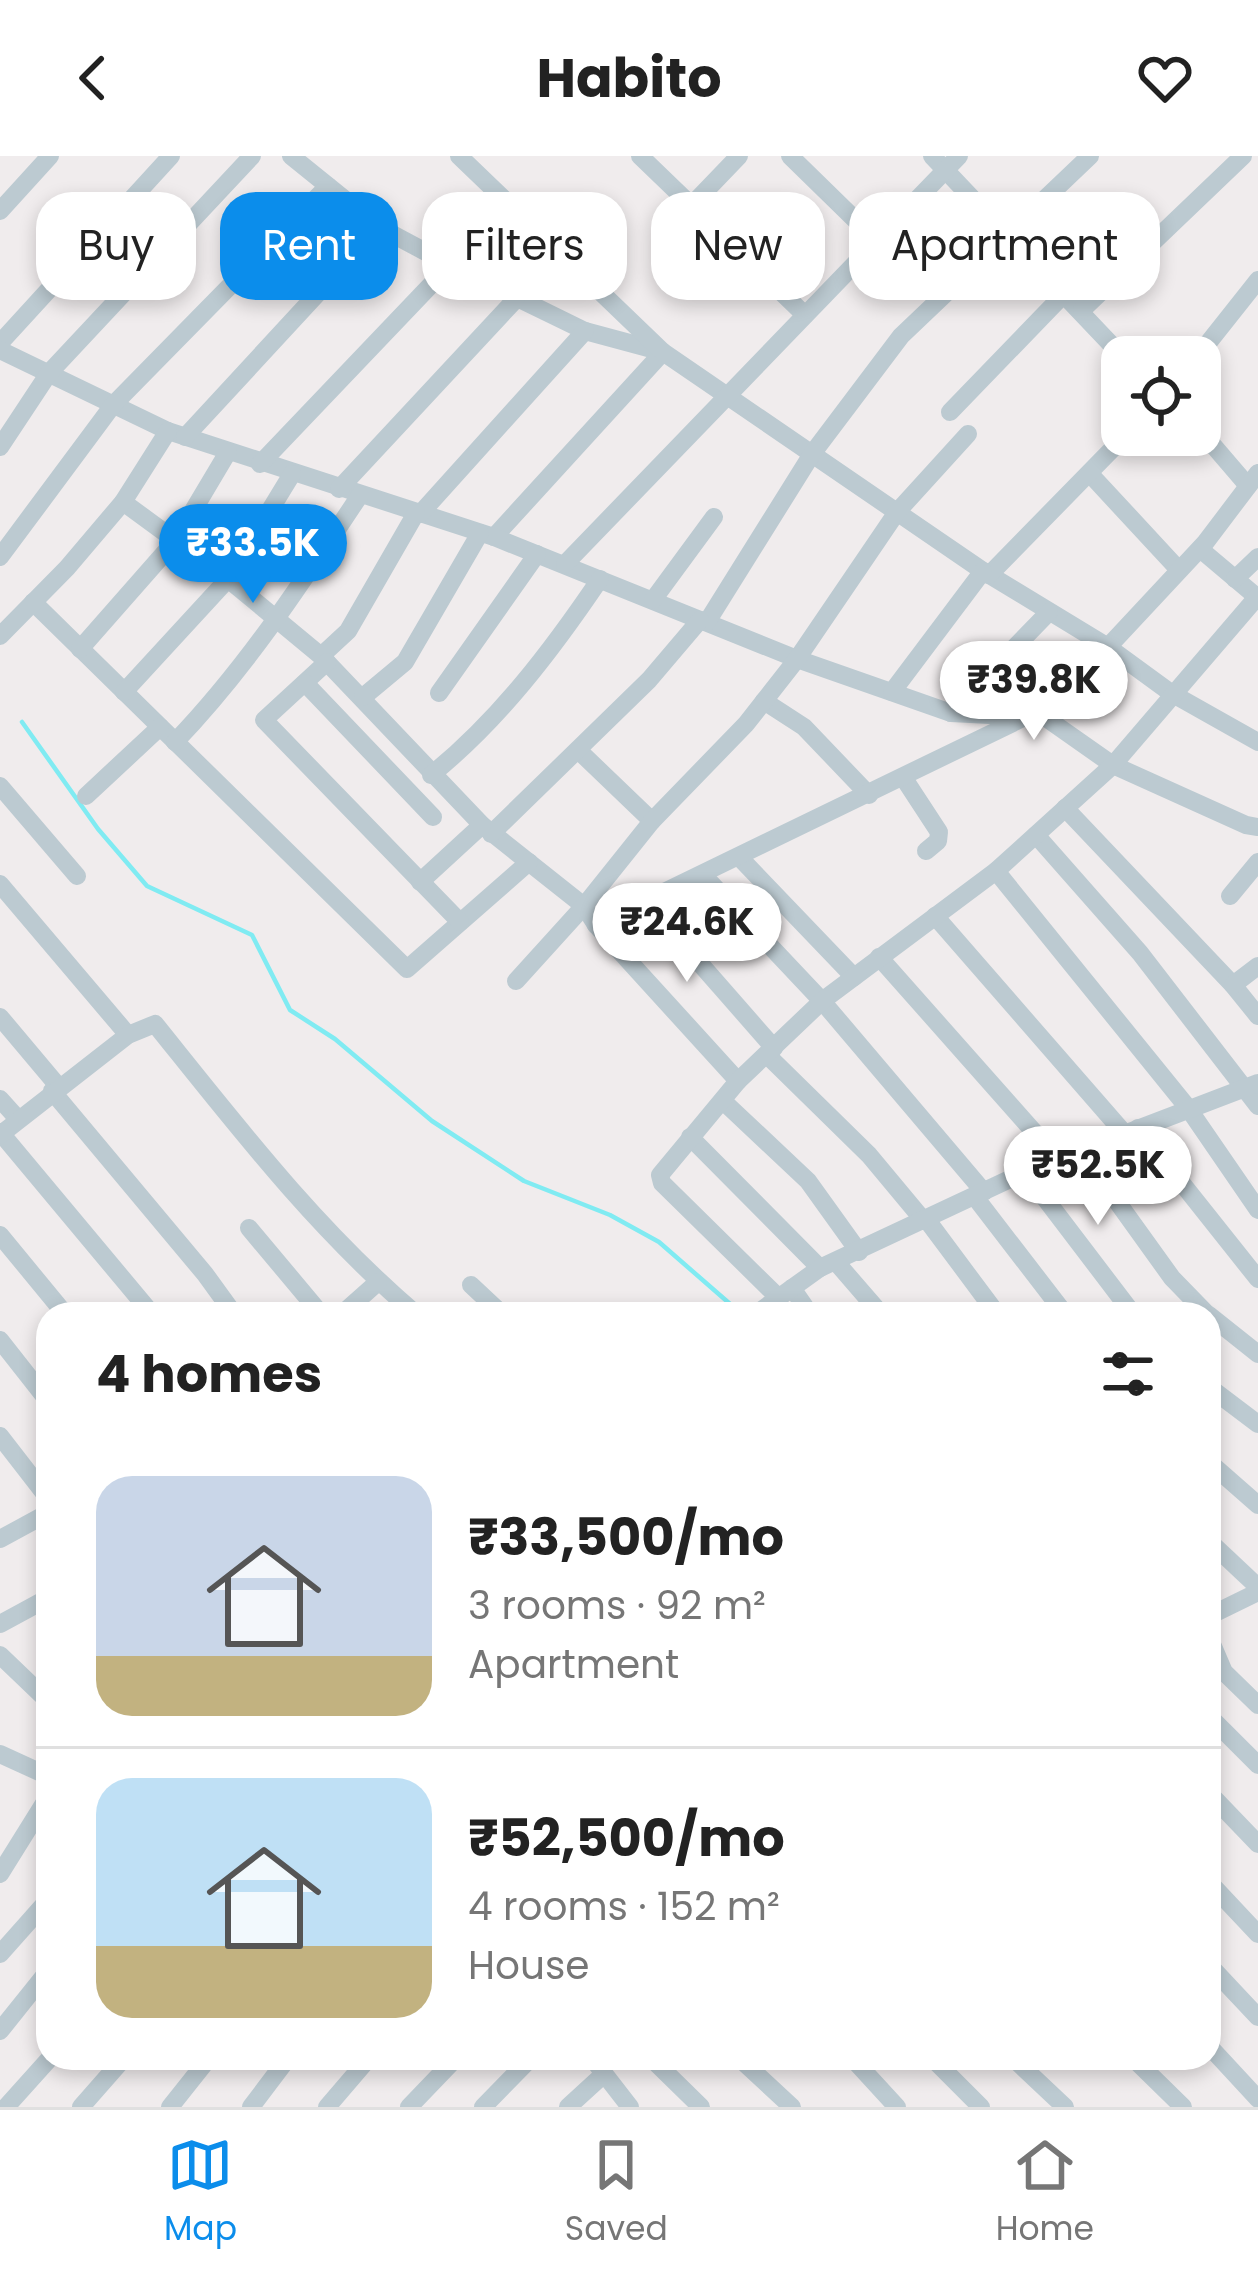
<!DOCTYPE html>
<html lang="en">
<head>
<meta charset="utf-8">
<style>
  body { margin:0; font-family:Poppins,sans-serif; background:#f6f6f6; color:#222; height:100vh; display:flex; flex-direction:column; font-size:45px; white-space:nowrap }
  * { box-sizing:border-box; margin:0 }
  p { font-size:39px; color:#767676 }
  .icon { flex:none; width:66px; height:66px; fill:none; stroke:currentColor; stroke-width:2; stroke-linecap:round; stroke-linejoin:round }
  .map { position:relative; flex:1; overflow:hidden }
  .drawer { position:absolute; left:36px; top:1146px; width:1185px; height:768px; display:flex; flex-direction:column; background:#fff; border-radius:36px; box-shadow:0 6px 18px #0003 }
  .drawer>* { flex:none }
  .banner { position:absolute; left:36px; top:36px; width:1188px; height:108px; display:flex; gap:24px }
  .buttons { position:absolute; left:1101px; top:180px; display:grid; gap:24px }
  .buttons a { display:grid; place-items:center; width:120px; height:120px; border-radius:24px; background:#fff; box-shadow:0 6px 18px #0003; font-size:60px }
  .price { position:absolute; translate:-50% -102px; padding:0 27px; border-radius:42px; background:#fff; color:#222; font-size:39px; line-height:78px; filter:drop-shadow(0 3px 6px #0008) }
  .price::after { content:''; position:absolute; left:50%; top:72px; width:36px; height:27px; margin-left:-18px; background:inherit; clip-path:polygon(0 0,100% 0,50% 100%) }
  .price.selected { background:#0b8deb; color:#fff }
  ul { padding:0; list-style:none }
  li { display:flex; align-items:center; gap:36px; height:300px; padding:0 60px }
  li+li { border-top:3px solid #e0e0e0 }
  li span { display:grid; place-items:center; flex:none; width:336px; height:240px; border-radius:36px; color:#555 }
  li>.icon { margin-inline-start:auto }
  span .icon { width:144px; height:144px; fill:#fffc; stroke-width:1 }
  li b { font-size:51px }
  h2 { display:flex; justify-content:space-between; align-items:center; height:144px; padding:0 60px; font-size:51px }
  .pill { padding:0 42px; border-radius:36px; background:#fff; box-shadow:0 6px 18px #0003; font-size:42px; line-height:108px }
  .pill.selected { background:#0b8deb; color:#fff }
  header { display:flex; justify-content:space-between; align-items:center; height:156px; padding:0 60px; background:#fff; font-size:54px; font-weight:700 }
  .dock { display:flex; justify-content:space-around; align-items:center; height:168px; border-top:3px solid #e0e0e0; background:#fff; font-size:33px; color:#767676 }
  .dock a { display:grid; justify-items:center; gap:6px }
  .dock .selected { color:#0b8deb }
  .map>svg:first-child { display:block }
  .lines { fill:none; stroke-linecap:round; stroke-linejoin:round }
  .stream { stroke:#80ebf2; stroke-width:4.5 }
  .street { stroke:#bccad1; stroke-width:18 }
</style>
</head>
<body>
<header><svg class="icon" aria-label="back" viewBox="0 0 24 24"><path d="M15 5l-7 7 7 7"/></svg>Habito<svg class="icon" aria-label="heart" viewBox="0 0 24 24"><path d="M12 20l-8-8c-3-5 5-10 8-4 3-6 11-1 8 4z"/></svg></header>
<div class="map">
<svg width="1258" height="1951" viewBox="0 0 1258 1951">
  <rect width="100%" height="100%" fill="#f0eced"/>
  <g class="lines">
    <!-- stream -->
    <polyline class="stream" points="22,566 98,673 147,730 252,779 290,854 335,883 432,965 524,1025 610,1059 659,1086 737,1154"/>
    <!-- street -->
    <g class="street">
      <polyline points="291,0 379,71 452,110 585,175 663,196 494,381"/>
      <polyline points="459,0 663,196 983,415 1108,491 1171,537 1258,586"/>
      <polyline points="640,0 805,159"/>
      <polyline points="790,0 877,85"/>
      <polyline points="932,0 1123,201"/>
      <polyline points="691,50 739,0"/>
      <polyline points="0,55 50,0"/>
      <polyline points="1082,154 1243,0"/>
      <polyline points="0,187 171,0"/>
      <polyline points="0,194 168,275 494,381 797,503 951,557 1046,562 1113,609 1246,669 1258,671"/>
      <polyline points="1197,201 1258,124"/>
      <polyline points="950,256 1065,137"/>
      <polyline points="1200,274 1248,330"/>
      <polyline points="185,281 379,71"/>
      <polyline points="0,291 49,217 252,0"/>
      <polyline points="260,308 509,47"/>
      <polyline points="1091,319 1179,414"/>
      <polyline points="339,333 516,143"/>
      <polyline points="123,346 228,423 321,500 482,669 584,750 596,769 738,925"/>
      <polyline points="420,358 585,175"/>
      <polyline points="1200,393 1258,442"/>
      <polyline points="0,401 113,249 328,30"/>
      <polyline points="565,408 959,0"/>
      <polyline points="989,419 1126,279"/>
      <polyline points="1235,423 1258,401"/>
      <polyline points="653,444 714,361"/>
      <polyline points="33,446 407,813 529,706"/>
      <polyline points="707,466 812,298 901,180 1090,0"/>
      <polyline points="0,480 67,412 123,346 168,275"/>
      <polyline points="80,493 175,385 228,296"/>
      <polyline points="321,500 348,475 416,357"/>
      <polyline points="327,506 264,564 460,766"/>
      <polyline points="305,527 433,661"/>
      <polyline points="124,536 228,423 292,318"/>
      <polyline points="892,536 983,415"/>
      <polyline points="439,537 537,398"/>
      <polyline points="363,541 405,506 480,377"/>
      <polyline points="764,545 804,571 869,639"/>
      <polyline points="951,557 1049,456"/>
      <path d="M175,586C247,511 303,425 360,339"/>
      <polyline points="578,594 652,665"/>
      <path d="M431,619C499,564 552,494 600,423"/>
      <polyline points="903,621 939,676 938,685 926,695"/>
      <polyline points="0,630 77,720"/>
      <polyline points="86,640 160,571"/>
      <polyline points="1065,652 1233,829 1258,860"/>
      <polyline points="491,678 649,524 700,464"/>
      <polyline points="1036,679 1140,797 1258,950"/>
      <polyline points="740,702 854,821"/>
      <polyline points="996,715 1188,952 1258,1054"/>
      <polyline points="704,720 822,845 984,1036"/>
      <polyline points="420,726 482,669"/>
      <polyline points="0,728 128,879"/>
      <polyline points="1230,740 1258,706"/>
      <polyline points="647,747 774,892"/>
      <polyline points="935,760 1124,977"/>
      <polyline points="596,769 1025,561 1079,522 1205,387 1258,317"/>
      <polyline points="879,801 1058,1003"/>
      <polyline points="516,825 584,750 652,665 746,568 797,503 897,356 968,278"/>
      <polyline points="1233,829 1258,810"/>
      <polyline points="0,861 58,930"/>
      <polyline points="767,899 869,999 924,1065"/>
      <polyline points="52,935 205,1118 234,1158"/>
      <polyline points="0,943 18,963"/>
      <polyline points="723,945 808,1025 859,1096"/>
      <polyline points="1138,972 1258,1123"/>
      <polyline points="0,976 152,1158"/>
      <path d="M0,979L128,879L155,868C237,970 316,1073 416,1158"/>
      <polyline points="690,981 820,1112"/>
      <polyline points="1080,994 1172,1122 1207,1158"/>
      <polyline points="1025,1016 1133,1158"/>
      <polyline points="975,1041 1065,1158"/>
      <polyline points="927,1064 997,1158"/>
      <polyline points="249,1072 321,1158"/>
      <polyline points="0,1079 65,1158"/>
      <polyline points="836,1106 881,1158"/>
      <polyline points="471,1129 502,1158"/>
      <polyline points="792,1132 810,1158"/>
      <polyline points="779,1142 662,1027 660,1019 738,925 822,845 996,715 1113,609 1257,441"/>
      <polyline points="342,1158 378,1126"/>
      <polyline points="756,1158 820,1112 1025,1016 1258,927"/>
      <polyline points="1209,1159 1258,1198"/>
      <polyline points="0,1184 48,1245"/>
      <polyline points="1209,1231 1258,1268"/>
      <polyline points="0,1280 48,1342"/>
      <polyline points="1209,1306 1258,1349"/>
      <polyline points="0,1383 48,1357"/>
      <polyline points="1209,1385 1258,1431"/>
      <polyline points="1209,1460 1258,1436"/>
      <polyline points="0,1468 48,1442"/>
      <polyline points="1209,1481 1224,1516 1258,1549"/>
      <polyline points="0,1499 48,1545"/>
      <polyline points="1209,1560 1258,1609"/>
      <polyline points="0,1598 48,1620"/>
      <polyline points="1209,1637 1258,1688"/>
      <polyline points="0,1718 48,1641"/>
      <polyline points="1209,1726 1258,1778"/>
      <polyline points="0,1798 48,1744"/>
      <polyline points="1209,1809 1258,1861"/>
      <polyline points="0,1875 48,1815"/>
      <polyline points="1209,1890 1258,1943"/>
      <polyline points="592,1902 630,1951"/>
      <polyline points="651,1902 701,1951"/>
      <polyline points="739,1902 792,1951"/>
      <polyline points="852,1902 897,1951"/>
      <polyline points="932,1902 981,1951"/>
      <polyline points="1013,1902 1065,1951"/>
      <polyline points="1133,1902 1183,1951"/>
      <polyline points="6,1951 50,1902"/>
      <polyline points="81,1951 124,1902"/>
      <polyline points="170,1951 209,1902"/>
      <polyline points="251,1951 288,1902"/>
      <polyline points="327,1951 369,1902"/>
      <polyline points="409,1951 456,1902"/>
      <polyline points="483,1951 531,1902"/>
      <polyline points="568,1951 604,1918"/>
    </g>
  </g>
</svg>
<div class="buttons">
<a><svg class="icon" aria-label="locate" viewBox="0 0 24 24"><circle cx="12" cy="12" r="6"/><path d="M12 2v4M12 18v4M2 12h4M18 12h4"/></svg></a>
</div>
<b class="price selected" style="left:253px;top:450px">₹33.5K</b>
<b class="price" style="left:1034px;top:587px">₹39.8K</b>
<b class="price" style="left:687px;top:829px">₹24.6K</b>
<b class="price" style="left:1098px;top:1072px">₹52.5K</b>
<div class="banner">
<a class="pill">Buy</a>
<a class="pill selected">Rent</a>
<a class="pill">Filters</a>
<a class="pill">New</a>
<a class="pill">Apartment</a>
</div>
<section class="drawer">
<h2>4 homes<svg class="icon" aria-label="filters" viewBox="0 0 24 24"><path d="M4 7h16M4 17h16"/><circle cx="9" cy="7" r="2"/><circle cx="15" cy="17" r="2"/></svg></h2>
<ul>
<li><span style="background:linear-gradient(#c9d6e8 75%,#c2b280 0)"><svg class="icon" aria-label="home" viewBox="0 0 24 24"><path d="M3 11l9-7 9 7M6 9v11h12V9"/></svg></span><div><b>₹33,500/mo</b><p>3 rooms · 92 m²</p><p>Apartment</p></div></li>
<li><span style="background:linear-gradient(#bfe0f5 70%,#c2b280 0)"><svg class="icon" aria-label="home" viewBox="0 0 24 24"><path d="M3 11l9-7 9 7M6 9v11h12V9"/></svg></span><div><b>₹52,500/mo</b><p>4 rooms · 152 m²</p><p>House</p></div></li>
</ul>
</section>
</div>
<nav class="dock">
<a class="selected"><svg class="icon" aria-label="map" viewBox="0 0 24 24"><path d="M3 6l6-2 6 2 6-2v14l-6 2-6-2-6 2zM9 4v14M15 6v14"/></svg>Map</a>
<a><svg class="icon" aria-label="saved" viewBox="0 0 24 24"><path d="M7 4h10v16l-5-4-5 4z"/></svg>Saved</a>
<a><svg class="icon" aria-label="home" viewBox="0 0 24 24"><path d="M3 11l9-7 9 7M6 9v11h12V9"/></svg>Home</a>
</nav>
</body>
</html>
